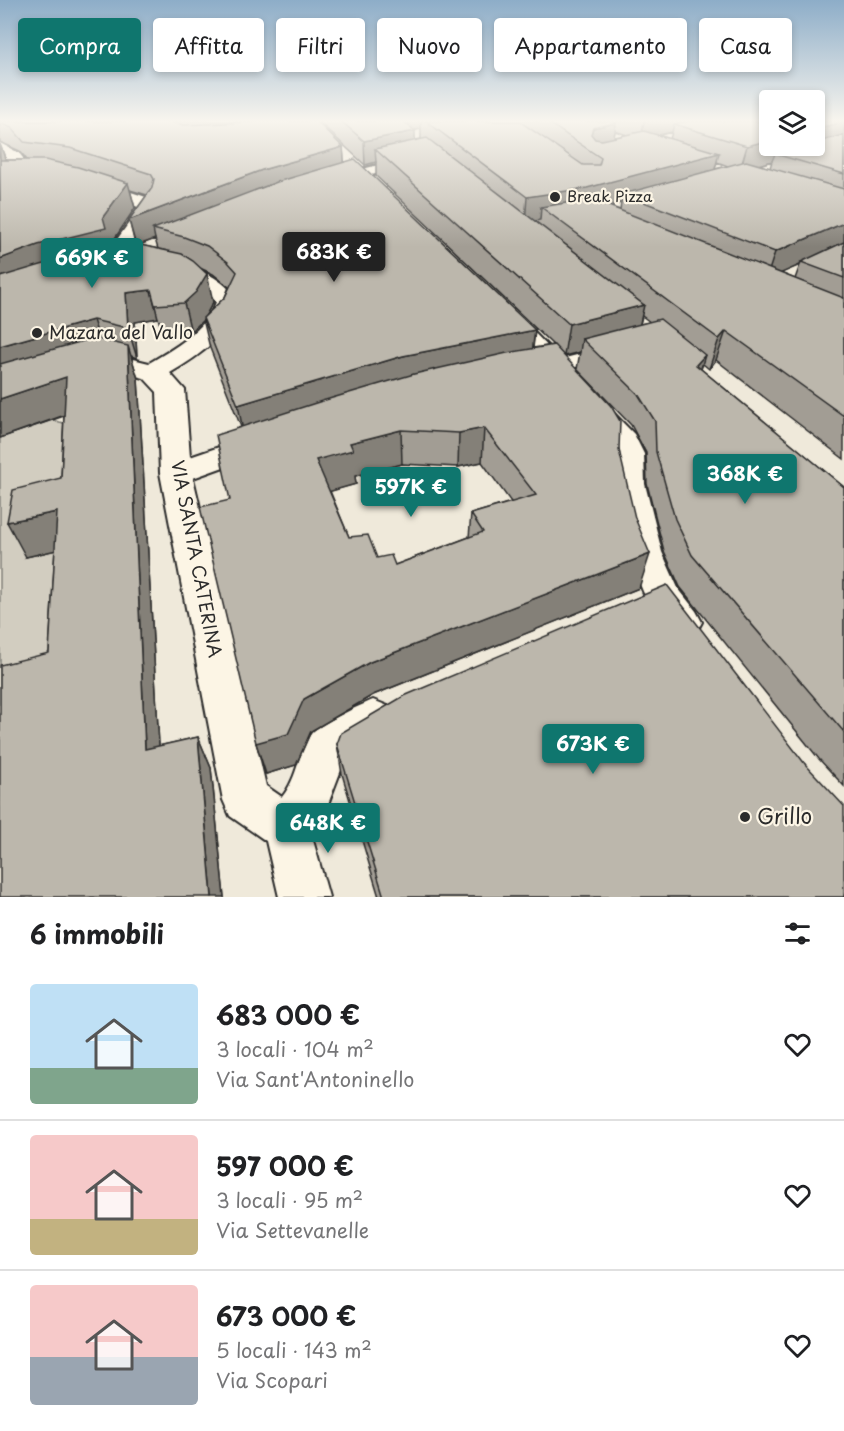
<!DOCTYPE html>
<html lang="it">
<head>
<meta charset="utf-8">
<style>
  body { margin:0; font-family:"Playpen Sans",sans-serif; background:#f6f6f6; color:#202124; height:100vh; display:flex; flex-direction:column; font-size:22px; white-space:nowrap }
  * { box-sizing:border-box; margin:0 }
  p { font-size:20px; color:#757577 }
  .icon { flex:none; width:33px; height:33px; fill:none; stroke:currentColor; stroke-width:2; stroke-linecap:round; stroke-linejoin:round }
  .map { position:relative; height:897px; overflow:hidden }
  .details { display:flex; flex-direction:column; background:#fff; flex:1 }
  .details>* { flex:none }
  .top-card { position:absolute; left:18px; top:18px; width:808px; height:54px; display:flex; gap:12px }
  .fabs { position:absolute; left:759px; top:90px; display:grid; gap:12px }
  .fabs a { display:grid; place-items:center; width:66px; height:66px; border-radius:6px; background:#fff; box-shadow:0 3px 9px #0003; font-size:30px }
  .price { position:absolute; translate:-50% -51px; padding:0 14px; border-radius:6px; background:#0f766e; color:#fff; font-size:20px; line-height:39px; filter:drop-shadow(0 2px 3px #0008) }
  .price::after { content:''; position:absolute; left:50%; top:36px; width:18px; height:14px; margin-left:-9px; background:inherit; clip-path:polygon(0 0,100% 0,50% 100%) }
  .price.selected { background:#222; color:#fff }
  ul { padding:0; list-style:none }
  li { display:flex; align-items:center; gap:18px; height:150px; padding:0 30px }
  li+li { border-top:2px solid #e0e0e0 }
  li span { display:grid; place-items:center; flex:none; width:168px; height:120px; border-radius:6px; color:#555 }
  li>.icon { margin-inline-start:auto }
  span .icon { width:72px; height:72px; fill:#fffc; stroke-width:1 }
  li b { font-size:26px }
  h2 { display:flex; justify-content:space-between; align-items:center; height:72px; padding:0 30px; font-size:26px }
  .tag { padding:0 21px; border-radius:6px; background:#fff; box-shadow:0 3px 9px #0003; font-size:21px; line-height:54px }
  .tag.selected { background:#0f766e; color:#fff }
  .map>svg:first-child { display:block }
  .green { fill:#d2cdc0; stroke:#7e7c76; stroke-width:1.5 }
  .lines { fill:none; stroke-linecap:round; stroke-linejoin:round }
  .pedestrian-casing { stroke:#2b2b2b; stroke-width:5 }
  .minor-casing { stroke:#2b2b2b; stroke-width:4 }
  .pedestrian { fill:#fcf5e5; fill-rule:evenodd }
  .minor { fill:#fcf5e5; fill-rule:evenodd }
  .wall { fill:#a29d94; stroke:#2b2b2b; stroke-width:1.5; fill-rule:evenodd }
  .shaded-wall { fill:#848078; stroke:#2b2b2b; stroke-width:1.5 }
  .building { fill:#bcb7ac; stroke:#2b2b2b; stroke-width:1.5; fill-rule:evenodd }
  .poi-dot { fill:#2b2b2b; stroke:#fcf5e5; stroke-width:2 }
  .labels { text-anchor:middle; stroke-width:4.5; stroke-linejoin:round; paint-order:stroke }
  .far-poi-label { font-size:15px; fill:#2b2b2b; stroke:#fcf5e5; text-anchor:start }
  .poi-label { font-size:18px; fill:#2b2b2b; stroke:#fcf5e5; text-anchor:start }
  .street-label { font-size:18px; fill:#2b2b2b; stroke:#fcf5e5 }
  .near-poi-label { font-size:21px; fill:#2b2b2b; stroke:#fcf5e5; text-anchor:start }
</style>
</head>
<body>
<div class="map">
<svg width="844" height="897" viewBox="0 0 844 897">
  <rect width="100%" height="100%" fill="#efe9da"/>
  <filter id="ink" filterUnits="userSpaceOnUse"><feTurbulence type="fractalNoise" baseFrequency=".0167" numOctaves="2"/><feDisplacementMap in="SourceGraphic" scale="12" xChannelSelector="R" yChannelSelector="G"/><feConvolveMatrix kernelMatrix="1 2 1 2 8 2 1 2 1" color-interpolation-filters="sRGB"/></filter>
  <g filter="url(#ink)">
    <!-- green -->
    <polygon class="green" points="52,420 78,427 76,512 26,557 74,546 69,686 0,704 0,438"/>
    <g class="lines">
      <!-- pedestrian casing -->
      <g class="pedestrian-casing">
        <g id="pedestrian">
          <polygon points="405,158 410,159 411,162 410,165 360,178 353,174 355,171"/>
          <polygon points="609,347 616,349 619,353 616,357 556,372 549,370 546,366 549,362"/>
        </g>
      </g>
      <!-- minor casing -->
      <g class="minor-casing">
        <g id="minor">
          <polygon points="0,143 19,153 35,173 32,177 20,177 0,156"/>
          <polygon points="95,180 155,200 158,204 156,213 133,245 140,259 137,264 129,265 121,264 113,245 136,213 138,207 89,189 86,185 89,181"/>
          <path d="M172,262C201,269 222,277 240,302C229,335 199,356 170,373L185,390L190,457L260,433L271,436L275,443L271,450L193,478L266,786L282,797C298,778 299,749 311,734C319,724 361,705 373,700L388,706L394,720L388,734L344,762L322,820L311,833L329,897H279L266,841L230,816L223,800L160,473L157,392L144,378L105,368L94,371L85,369L81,363L85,357L104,352L149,363C175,348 205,331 216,302C209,292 200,285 188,280C179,277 167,277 161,269L164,264Z"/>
          <path d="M504,308L512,310L634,434L644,454L645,484L662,552L678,588L696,611L702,622L696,633C687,636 679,640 670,633C643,614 616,516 613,483C612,463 616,458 606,439L496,320L492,315L496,310Z"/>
        </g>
      </g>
      <!-- pedestrian -->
      <use href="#pedestrian" class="pedestrian"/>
      <!-- minor -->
      <use href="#minor" class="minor"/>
    </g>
    <!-- wall -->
    <g class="wall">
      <path d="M0,121H316L343,147L344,162L535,330L533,348L553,345L376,176V162L365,165L318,121H844V459L716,360L709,369L703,364L701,369L844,487V786L819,759L680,587L664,551L647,484L646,453L631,425L577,369L580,352L564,356L619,450L639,588L373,695L311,731L296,765L266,774L256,743L230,500L241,427L210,348L203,319L191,332L163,334L158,318L135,322L137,358L131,356L138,379L159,746L198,737L211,768L224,897L49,653L55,550L26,557L61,478L64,416L0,438V366H1L0,363V144L6,160H27L20,151L0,142ZM421,129V139L415,140L414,130ZM615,131L627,135L614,137ZM672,132L670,139L658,135ZM772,161L770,168L759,165ZM717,162L728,166L715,169ZM130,190L147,195L129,220L135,244H111L135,208ZM621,203L620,210L608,206ZM155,239L158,249L139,245ZM800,265L795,279L780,273ZM202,269L213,274L229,287L225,297L205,317L213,302ZM642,316L650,322L640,324ZM482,462L511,502L471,514L469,537L395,565L377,558L349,537L330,491L356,484L355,476L402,464L458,467Z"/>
      <polygon points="337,744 805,764 844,897 379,897 342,774"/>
    </g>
    <!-- shaded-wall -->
    <g class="shaded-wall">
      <polygon points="409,121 421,121 421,129 409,131"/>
      <polygon points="644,121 722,121 674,124 672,132 641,139"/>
      <polygon points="844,122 844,143 775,154 772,161 740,170 747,146 770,140 770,146 814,146 814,129"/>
      <polygon points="616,123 613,145 590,151 591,134 593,128"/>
      <polygon points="415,131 415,154 375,149 376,162 365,165 364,141"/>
      <polygon points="0,145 9,169 0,171"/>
      <polygon points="343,147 345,171 153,229 155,239 136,246 129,220 262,170"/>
      <polygon points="719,153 713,177 623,194 621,203 583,213 541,207 540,220 525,223 527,197"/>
      <polygon points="128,183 135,208 111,244 114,254 0,291 0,259 103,217"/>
      <polygon points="844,223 844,245 801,262 800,265 766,280 775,252"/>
      <polygon points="207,274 213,302 203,320 191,332 184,303"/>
      <polygon points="151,290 158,318 135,322 137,358 128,328 126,293"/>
      <polygon points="644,305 637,337 582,339 580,352 564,356 569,324"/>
      <polygon points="93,320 103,350 7,378 0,363 0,346"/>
      <polygon points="535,330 531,360 244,436 238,405 403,356"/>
      <polygon points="726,331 716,360 709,369 719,339"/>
      <polygon points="128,346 138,379 161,780 145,749"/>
      <polygon points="705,355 696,385 696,365"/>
      <polygon points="66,377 79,410 0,438 0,399"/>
      <polygon points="484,428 482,462 458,467 459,433"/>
      <polygon points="401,430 402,464 355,476 356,484 321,494 316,460 350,443"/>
      <polygon points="57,512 74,546 26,557 7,522"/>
      <polygon points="650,554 639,588 373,695 311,731 296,765 266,774 256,743 304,699 370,662"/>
      <polygon points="198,737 211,768 224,897 212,897"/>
    </g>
    <!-- building -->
    <g class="building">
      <polygon points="0,121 168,121 184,125 266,121 316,121 343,147 262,170 129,220 152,188 154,179 151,174 70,148 24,142 12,128 0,123"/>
      <polygon points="341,121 403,121 415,131 364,141"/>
      <polygon points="426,121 519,121 583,165 599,165 601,158 546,121 612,121 616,123 593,128 591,134 595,139 602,140 644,131 719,153 587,188 527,197"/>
      <polygon points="689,121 770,121 770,140 747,146 674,124"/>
      <polygon points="814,121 844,121 844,122 814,129"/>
      <polygon points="844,135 844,174 775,154 806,146 814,146 814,143"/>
      <polygon points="427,138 644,305 569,324 375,149"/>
      <polygon points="355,159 535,330 403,356 238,405 203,318 225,297 237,272 228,262 207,246 184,237 153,229 277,182"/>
      <polygon points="0,160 45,160 78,167 128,183 103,217 106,228 38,245 0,259"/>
      <polygon points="746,161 844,189 844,223 775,252 623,194"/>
      <polygon points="591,199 844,298 844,416 726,331 719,339 541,207"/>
      <polygon points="122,241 182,254 193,261 207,274 196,292 184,303 155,305 151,290 126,293 128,328 93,320 0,346 0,277"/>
      <polygon points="844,242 844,278 801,262"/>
      <polygon points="660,319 705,355 696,365 844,487 844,732 692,555 675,519 656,452 655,421 638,394 582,339"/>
      <polygon points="94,338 128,346 145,749 198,737 212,897 0,897 0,665 49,653 57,512 7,522 13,490 61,478 66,377 0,399 0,366 1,366 0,364"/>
      <path d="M554,345L611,406L620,421L619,450L635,518L650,554L370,662L304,699L288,734L256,743L200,507L230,500L216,435L322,401L414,374L507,353ZM484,428L536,495L471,514L483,532L395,565L391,555L377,558L368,535L349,537L316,460L353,450L350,443L401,430L459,433Z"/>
      <polygon points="667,585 805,764 844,806 844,897 384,897 337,744 341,733 404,696"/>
    </g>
  </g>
  <!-- sky -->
  <linearGradient id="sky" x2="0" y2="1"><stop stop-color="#8dadc8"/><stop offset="0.49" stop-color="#f8f5ee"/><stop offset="1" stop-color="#f8f5ee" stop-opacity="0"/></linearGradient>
  <rect width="844" height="247" fill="url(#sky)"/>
  <!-- markers -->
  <g class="poi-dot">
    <circle cx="555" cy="197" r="6"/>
    <circle cx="37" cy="333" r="6"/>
    <circle cx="745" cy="817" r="6"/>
  </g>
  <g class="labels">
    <!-- far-poi labels -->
    <g class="far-poi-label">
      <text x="567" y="202">Break Pizza</text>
    </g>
    <!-- poi labels -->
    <g class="poi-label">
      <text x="49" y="339">Mazara del Vallo</text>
    </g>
    <!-- street labels -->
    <g class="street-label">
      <text transform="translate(196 559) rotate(79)" y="6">VIA SANTA CATERINA</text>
    </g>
    <!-- near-poi labels -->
    <g class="near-poi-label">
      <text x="757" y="824">Grillo</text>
    </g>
  </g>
</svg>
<div class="fabs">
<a><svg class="icon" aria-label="layers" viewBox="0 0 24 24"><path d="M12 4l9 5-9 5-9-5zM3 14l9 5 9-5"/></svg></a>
</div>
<b class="price selected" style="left:334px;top:283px">683K €</b>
<b class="price" style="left:92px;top:289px">669K €</b>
<b class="price" style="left:745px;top:505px">368K €</b>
<b class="price" style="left:411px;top:518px">597K €</b>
<b class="price" style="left:593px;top:775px">673K €</b>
<b class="price" style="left:328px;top:854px">648K €</b>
<div class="top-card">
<a class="tag selected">Compra</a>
<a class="tag">Affitta</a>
<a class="tag">Filtri</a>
<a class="tag">Nuovo</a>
<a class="tag">Appartamento</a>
<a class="tag">Casa</a>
</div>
</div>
<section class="details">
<h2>6 immobili<svg class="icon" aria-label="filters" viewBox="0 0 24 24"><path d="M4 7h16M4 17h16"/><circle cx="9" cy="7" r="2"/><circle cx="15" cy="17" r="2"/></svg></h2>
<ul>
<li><span style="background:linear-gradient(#bfe0f5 70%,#7fa58c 0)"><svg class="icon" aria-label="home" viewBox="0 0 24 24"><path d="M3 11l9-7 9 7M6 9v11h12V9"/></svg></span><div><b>683 000 €</b><p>3 locali · 104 m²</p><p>Via Sant'Antoninello</p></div><svg class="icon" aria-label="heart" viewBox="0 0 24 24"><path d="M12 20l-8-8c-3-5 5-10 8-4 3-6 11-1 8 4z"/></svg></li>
<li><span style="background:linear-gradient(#f6c9c9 70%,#c2b280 0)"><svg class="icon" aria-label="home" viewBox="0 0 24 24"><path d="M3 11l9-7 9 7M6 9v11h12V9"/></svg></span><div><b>597 000 €</b><p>3 locali · 95 m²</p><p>Via Settevanelle</p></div><svg class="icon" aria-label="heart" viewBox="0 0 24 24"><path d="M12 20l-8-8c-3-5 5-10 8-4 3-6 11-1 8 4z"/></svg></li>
<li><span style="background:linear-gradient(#f6c9c9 60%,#9aa5b1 0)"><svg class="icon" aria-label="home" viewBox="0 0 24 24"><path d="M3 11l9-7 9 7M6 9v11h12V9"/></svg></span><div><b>673 000 €</b><p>5 locali · 143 m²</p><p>Via Scopari</p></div><svg class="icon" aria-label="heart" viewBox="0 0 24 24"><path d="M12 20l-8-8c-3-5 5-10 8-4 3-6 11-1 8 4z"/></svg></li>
</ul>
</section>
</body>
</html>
